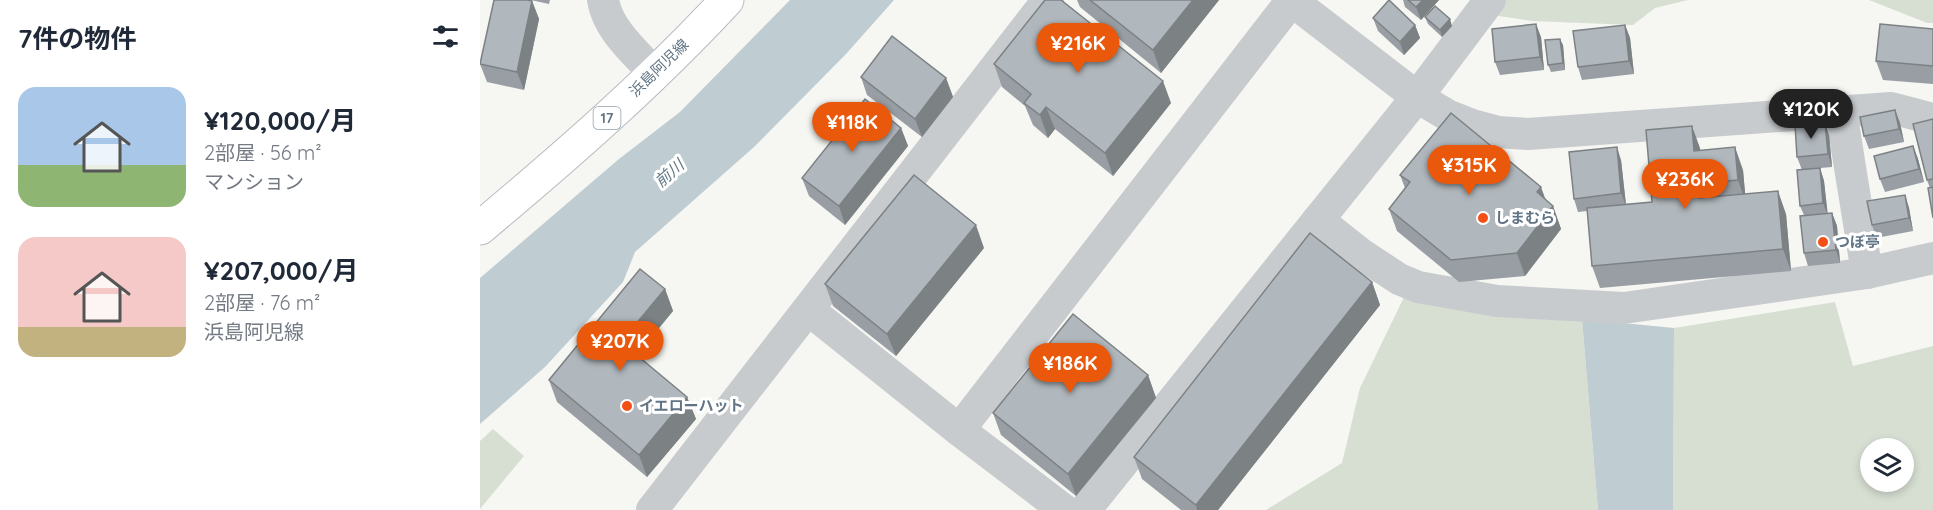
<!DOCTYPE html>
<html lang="ja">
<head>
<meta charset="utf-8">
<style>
  body { margin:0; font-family:Quicksand,"Noto Sans JP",sans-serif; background:#f2f2f3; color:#1f2937; height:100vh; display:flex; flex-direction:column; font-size:22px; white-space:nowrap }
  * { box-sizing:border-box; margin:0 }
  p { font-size:20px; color:#747a83 }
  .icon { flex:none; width:33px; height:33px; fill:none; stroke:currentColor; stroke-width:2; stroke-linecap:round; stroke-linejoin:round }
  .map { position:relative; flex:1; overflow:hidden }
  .drawer { display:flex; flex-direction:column; background:#fff; width:480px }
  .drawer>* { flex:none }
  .fabs { position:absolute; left:1380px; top:438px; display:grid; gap:12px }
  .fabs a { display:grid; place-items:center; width:54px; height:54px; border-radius:50%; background:#fff; box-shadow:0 3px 9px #0003; font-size:30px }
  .price { position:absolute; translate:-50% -51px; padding:0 14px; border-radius:21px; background:#ea580c; color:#fff; font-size:20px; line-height:39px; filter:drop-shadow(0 2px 3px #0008) }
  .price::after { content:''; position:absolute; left:50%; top:36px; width:18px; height:14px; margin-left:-9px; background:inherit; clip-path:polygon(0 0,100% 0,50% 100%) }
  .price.on { background:#222; color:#fff }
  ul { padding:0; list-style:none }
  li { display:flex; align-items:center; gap:18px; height:150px; padding:0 18px }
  li span { display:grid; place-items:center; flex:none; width:168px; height:120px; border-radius:18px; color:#555 }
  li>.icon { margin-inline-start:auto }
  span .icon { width:72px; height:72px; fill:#fffc; stroke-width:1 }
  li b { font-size:26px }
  h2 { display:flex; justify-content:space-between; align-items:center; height:72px; padding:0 18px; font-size:26px }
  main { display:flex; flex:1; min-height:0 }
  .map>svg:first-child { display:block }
  .green { fill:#d7dfd3; fill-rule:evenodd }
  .water { fill:#bfccd1 }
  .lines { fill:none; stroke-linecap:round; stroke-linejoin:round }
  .major-casing { stroke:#b8bcc0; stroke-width:35 }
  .minor { stroke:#c8cbce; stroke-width:32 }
  .major { stroke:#fff; stroke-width:33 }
  .wall { fill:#989ea3 }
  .shaded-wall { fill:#7c8184 }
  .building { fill:#b1b8bd; stroke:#7c8184; stroke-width:1.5 }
  .poi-dot { fill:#f44f15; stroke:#fff; stroke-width:2 }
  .labels { text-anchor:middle; stroke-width:6; stroke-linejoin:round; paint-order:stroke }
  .shield { fill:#fff; stroke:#919eaa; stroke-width:1.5 }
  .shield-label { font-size:14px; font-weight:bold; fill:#627586 }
  .street-label { font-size:15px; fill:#627586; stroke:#fff }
  .poi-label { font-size:15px; font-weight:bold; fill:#627586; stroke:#fff; text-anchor:start }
  .water-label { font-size:16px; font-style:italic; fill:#5e7883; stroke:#fff }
</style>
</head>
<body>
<main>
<section class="drawer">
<h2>7件の物件<svg class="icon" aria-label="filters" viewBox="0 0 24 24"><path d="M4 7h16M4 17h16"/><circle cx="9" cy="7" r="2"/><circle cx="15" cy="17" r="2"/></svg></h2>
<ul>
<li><span style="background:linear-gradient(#a9c7e8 65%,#8fb573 0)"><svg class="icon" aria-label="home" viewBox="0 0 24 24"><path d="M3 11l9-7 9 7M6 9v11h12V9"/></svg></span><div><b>¥120,000/月</b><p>2部屋 · 56 m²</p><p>マンション</p></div></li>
<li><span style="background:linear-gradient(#f6c9c9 75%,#c2b280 0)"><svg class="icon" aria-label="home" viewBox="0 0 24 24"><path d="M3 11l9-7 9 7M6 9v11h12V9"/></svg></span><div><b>¥207,000/月</b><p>2部屋 · 76 m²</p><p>浜島阿児線</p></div></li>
</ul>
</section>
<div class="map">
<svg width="1453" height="510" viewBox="0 0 1453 510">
  <rect width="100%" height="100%" fill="#f6f6f2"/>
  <!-- green -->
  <g class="green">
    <polygon points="1016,0 1208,0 1175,8 1153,25 1052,21 1005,14"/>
    <polygon points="1389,0 1453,0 1453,23 1447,23"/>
    <polygon points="926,293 1102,319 1118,510 786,510 862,463 880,388"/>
    <path d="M1355,302L1373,366L1453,346V510H1193L1194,328ZM1390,448H1424V482H1390Z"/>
    <polygon points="13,429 44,456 0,509 0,441"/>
  </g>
  <!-- water -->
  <g class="water">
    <polygon points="310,0 414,0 366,54 274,147 155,252 143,282 65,367 0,424 0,278 139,159 200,112"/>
    <polygon points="1102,319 1194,328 1193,510 1118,510"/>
  </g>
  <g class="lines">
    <!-- major casing -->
    <g class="major-casing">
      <path id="major" d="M0,228C86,156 171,82 247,0"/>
    </g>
    <!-- minor -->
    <g class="minor">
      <path d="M123,0C128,30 155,52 175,74"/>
      <polyline points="811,0 937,97 969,116 992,125 1018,132 1048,134 1411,108 1453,119"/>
      <polyline points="1361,111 1387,273"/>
      <polyline points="838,220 881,254 919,279 938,287 1017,301 1144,308 1387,273 1453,258"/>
      <polyline points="329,310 479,430 584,510"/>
      <polyline points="479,430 812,0"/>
      <polyline points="172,510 568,0"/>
      <polyline points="605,510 937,97 1010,0"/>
    </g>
    <!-- major -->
    <use href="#major" class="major"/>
  </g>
  <!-- wall -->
  <g class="wall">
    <polygon points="51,0 70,0 69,4"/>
    <polygon points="597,0 739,0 681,73 600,7"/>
    <polygon points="923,0 959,0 941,20 925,7"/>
    <polygon points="52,1 59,19 44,90 7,82 0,64"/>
    <polygon points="945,17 972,26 962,37 948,24"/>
    <polygon points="893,18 935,25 940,38 924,55 898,31"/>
    <polygon points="1145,25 1150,38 1154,74 1102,80 1098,67"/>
    <polygon points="1453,29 1453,84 1403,80 1396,61"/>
    <polygon points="1061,37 1064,70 1020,75 1015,62"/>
    <polygon points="1083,45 1085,70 1071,72 1068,65"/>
    <polygon points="514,64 691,103 633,176 575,129 568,138 553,125 545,106 522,87"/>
    <polygon points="381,77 466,78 473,97 442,137 387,95"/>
    <polygon points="1415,110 1420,123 1424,142 1389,149 1384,136"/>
    <polygon points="1453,119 1453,218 1450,188 1447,180"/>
    <polygon points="421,128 428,146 365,225 329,196 322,178"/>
    <polygon points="1349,135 1352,167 1340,168 1344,181 1347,213 1352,213 1357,226 1360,263 1328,266 1324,253 1324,215 1320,206 1322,170 1317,157"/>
    <polygon points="1433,146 1438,159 1444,182 1405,192 1400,179"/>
    <polygon points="1220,148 1220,150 1263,170 1265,194 1306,214 1311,271 1120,288 1112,266 1107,211 1098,212 1094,199 1141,160 1146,204 1172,202"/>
    <polygon points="920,175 1066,201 1073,206 1081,229 1045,276 979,282 917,231 909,209 925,188"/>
    <polygon points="1425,195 1429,208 1433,231 1396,238 1392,225"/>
    <polygon points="504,248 416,356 353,306 345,284"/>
    <polygon points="892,282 900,305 738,510 701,510 662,479 654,457"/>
    <polygon points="185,289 193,311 157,355 207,397 216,419 167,477 77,402 69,380"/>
    <polygon points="668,375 676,398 596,496 521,435 513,413"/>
  </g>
  <!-- shaded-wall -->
  <g class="shaded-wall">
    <polygon points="713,0 739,0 681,73 673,50"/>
    <polygon points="943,0 959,0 941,20 936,7"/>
    <polygon points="52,1 59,19 44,90 37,72"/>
    <polygon points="970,19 972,26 962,37 960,30"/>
    <polygon points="1056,24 1061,37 1064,70 1060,57"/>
    <polygon points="935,25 940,38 924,55 920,42"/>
    <polygon points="1145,25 1150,38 1154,74 1149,61"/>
    <polygon points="1080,39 1083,45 1085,70 1083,63"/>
    <polygon points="466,78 473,97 442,137 435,119"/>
    <polygon points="683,81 691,103 633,176 625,153"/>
    <polygon points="566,107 575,129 568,138 560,115"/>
    <polygon points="1415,110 1420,123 1424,142 1419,129"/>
    <polygon points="1345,122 1349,135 1352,167 1348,154"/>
    <polygon points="1212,126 1220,148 1222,173 1214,151"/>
    <polygon points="421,128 428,146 365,225 359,206"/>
    <polygon points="1433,146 1438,159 1444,182 1439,169"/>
    <polygon points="1137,147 1141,160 1146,206 1141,193"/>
    <polygon points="1255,147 1263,170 1266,203 1258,180"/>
    <polygon points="1340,168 1344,181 1348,216 1343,203"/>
    <polygon points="1217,184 1225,206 1219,198"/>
    <polygon points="1061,187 1069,209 1057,192"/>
    <polygon points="1298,191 1306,214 1311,271 1303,249"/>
    <polygon points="1425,195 1429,208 1433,231 1429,218"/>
    <polygon points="1073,206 1081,229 1045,276 1037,253"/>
    <polygon points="1352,213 1357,226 1360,263 1356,250"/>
    <polygon points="496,225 504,248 416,356 407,334"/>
    <polygon points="892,282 900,305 738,510 717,510 716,505"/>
    <polygon points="185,289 193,311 149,364 141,342"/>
    <polygon points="668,375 676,398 596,496 588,474"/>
    <polygon points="207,397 216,419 167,477 159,455"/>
  </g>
  <!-- building -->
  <g class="building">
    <polygon points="14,0 47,0 52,1 37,72 0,64"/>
    <polygon points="565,0 581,0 683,81 625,153 566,107 560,115 544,103 551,94 514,64"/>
    <polygon points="610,0 713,0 673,50"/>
    <polygon points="909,0 935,25 920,42 893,18"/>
    <polygon points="928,0 943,0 936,7"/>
    <polygon points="955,6 970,19 960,30 945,17"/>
    <polygon points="1056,24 1060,57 1015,62 1012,29"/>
    <polygon points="1400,24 1453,29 1453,66 1396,61"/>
    <polygon points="1145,25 1149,61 1098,67 1093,31"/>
    <polygon points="412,36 466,78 435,119 381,77"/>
    <polygon points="1080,39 1083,63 1068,65 1065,40"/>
    <polygon points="385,99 421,128 359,206 322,178"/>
    <polygon points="1415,110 1419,129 1384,136 1380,117"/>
    <polygon points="971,113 1061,187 1057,192 1073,206 1037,253 971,260 909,209 930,182 920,175"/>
    <polygon points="1453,119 1453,179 1447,180 1433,124"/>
    <polygon points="1345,122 1348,154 1317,157 1315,125"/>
    <polygon points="1212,126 1214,151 1255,147 1258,180 1217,184 1219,198 1298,191 1303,249 1112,266 1107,208 1172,202 1166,130"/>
    <polygon points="1433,146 1439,169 1400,179 1394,156"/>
    <polygon points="1137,147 1141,193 1094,199 1089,152"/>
    <polygon points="1340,168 1343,203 1320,206 1317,170"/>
    <polygon points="434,175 496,225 407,334 345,284"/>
    <polygon points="1453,187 1453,218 1448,188"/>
    <polygon points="1425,195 1429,218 1392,225 1387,201"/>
    <polygon points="1352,213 1356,250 1324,253 1320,216"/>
    <polygon points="830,233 892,282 716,505 654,457"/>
    <polygon points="160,269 185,289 141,342 207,397 159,455 69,380"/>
    <polygon points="593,314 668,375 588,474 513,413"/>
  </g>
  <!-- markers -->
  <g class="poi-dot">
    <circle cx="1003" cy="218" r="6"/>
    <circle cx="1343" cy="242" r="6"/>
    <circle cx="147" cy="406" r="6"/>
  </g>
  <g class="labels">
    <!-- shield labels -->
    <rect class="shield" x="113.5" y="107" width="27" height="22" rx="4.5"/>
    <g class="shield-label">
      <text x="127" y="123">17</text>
    </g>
    <!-- street labels -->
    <g class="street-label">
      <text transform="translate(179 68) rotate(-44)" y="5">浜島阿児線</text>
    </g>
    <!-- poi labels -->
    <g class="poi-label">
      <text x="1015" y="223">しまむら</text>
      <text x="1355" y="247">つぼ亭</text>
      <text x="159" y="411">イエローハット</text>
    </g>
    <!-- water labels -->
    <g class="water-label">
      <text transform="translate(189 173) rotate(-41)" y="6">前川</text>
    </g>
  </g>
</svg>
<div class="fabs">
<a><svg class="icon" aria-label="layers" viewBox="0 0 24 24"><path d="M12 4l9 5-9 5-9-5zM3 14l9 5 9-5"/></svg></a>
</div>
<b class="price" style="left:598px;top:74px">¥216K</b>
<b class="price on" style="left:1331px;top:140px">¥120K</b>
<b class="price" style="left:372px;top:153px">¥118K</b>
<b class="price" style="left:989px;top:196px">¥315K</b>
<b class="price" style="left:1205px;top:210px">¥236K</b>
<b class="price" style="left:140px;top:372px">¥207K</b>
<b class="price" style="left:590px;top:394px">¥186K</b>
</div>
</main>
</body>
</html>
